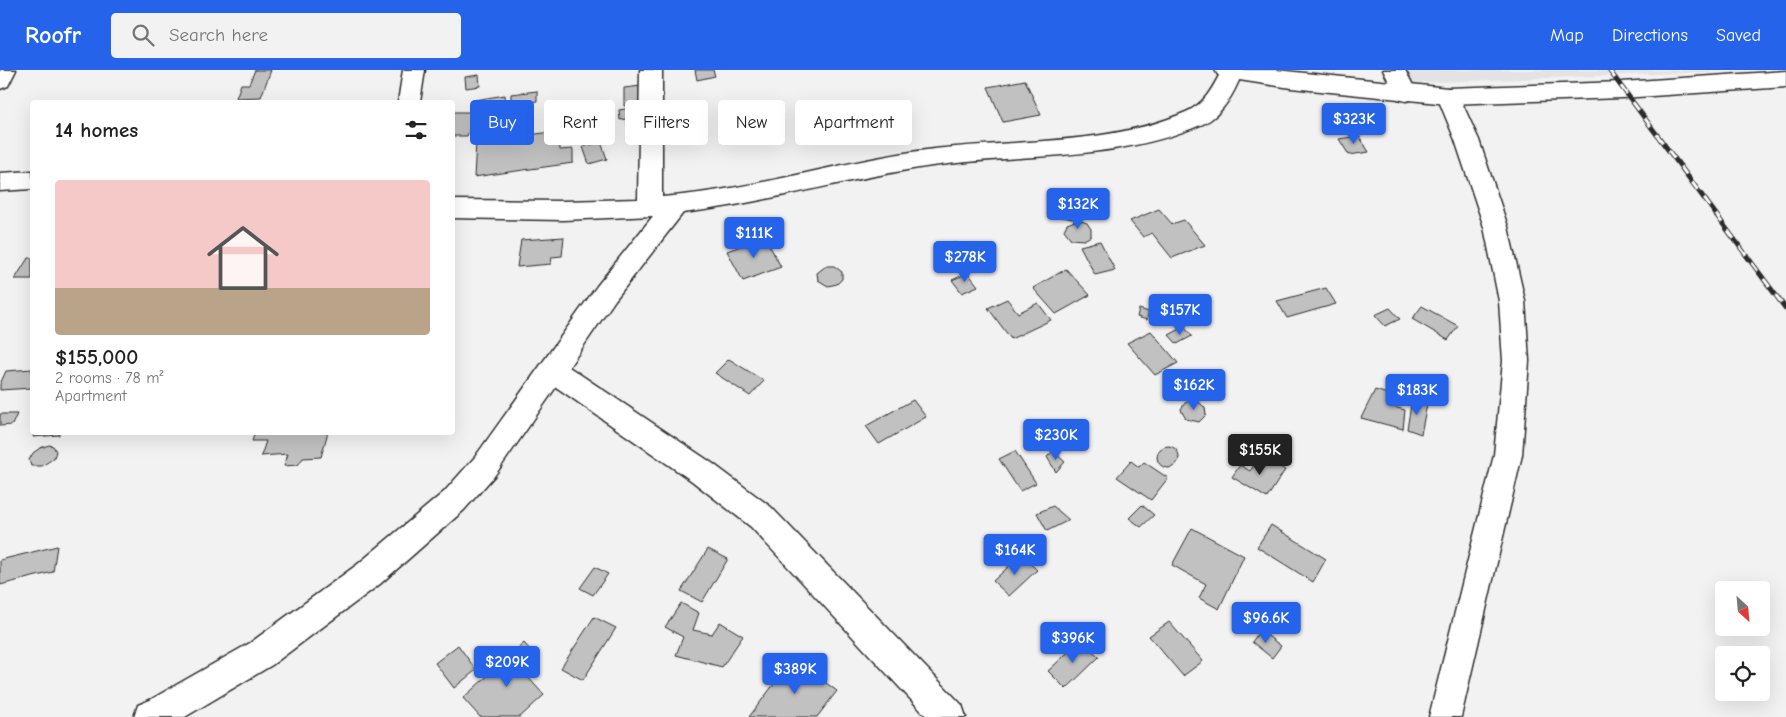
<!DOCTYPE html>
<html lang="en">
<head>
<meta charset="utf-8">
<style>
  body { margin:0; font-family:"Comic Neue",sans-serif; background:#f2f2f2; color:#222; height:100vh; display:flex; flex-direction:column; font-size:19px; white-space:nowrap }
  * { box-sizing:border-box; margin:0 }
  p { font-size:16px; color:#767676 }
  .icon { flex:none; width:28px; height:28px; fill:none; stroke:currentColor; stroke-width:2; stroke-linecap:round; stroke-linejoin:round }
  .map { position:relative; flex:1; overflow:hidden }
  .drawer { position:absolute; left:30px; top:30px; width:425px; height:335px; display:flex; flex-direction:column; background:#fff; border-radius:5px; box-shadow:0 5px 20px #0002 }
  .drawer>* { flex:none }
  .top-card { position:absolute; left:470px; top:30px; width:475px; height:45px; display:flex; gap:10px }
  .needle { width:32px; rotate:154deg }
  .controls { position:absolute; left:1715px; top:511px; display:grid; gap:10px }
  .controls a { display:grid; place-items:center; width:55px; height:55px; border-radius:5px; background:#fff; box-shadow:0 5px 20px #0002; font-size:25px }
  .price { position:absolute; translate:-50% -42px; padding:0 11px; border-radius:5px; background:#2563eb; color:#fff; font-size:16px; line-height:32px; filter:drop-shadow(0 1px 2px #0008) }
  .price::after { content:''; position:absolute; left:50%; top:30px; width:15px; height:11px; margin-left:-8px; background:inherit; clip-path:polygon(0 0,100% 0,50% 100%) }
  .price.on { background:#222; color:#fff }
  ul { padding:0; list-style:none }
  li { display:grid; align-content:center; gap:10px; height:265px; padding:0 25px }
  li+li { border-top:1px solid #e0e0e0 }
  li span { display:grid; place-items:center; height:155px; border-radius:5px; color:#555 }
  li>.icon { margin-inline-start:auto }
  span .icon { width:90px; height:90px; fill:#fffc; stroke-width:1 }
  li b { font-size:21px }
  h2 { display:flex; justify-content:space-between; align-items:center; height:60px; padding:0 25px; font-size:21px }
  .pill { padding:0 18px; border-radius:5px; background:#fff; box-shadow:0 5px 20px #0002; font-size:18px; line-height:45px }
  .pill.on { background:#2563eb; color:#fff }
  header { display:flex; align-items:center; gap:30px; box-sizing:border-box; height:70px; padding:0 25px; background:#2563eb; color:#fff }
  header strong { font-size:24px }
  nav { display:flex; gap:28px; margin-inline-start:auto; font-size:18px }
  .search { width:350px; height:45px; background:#f2f2f2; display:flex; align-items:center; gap:12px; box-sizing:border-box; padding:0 18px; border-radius:5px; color:#767676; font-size:19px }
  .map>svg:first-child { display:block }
  .built { fill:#e3e3e3 }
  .building { fill:#c1c1c1; stroke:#2b2b2b }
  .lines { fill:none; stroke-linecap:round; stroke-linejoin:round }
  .street-casing { stroke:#2b2b2b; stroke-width:3 }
  .secondary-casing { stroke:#2b2b2b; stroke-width:3 }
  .street { fill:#fff; fill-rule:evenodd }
  .secondary { fill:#fff; fill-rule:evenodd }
  .rail-casing { stroke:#2b2b2b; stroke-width:5 }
  .rail { stroke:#fff; stroke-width:3; stroke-dasharray:10; stroke-linecap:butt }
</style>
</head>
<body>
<header>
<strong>Roofr</strong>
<div class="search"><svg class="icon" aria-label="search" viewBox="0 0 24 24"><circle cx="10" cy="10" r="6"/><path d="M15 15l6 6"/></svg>Search here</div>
<nav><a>Map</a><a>Directions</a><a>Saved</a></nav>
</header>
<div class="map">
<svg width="1786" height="647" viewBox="0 0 1786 647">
  <rect width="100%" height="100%" fill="#f2f2f2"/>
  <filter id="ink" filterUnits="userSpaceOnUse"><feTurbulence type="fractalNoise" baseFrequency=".02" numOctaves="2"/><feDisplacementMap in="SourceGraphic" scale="10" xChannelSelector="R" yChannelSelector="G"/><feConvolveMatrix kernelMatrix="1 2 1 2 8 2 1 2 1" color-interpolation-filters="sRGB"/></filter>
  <g filter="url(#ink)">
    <!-- built -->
    <polygon class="built" points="1405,0 1764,0 1413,13"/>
    <!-- building -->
    <g class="building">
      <polygon points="255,0 271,0 261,27 236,28 241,14 249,14"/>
      <polygon points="695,0 713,0 715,6 697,10"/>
      <polygon points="479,5 480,16 466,18 465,7"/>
      <polygon points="1025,10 1041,45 1003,52 988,17"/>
      <polygon points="641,16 641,34 624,36 624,18"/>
      <polygon points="537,21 537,31 511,35 511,24"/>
      <polygon points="505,25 506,37 476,42 475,30"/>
      <polygon points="836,35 843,48 811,57 804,44"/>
      <polygon points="631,38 632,48 620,50 619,40"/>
      <polygon points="453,42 476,42 467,66 452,66"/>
      <polygon points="638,47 639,61 628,63 627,51"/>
      <polygon points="559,61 560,80 573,79 573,93 474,107 476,72"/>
      <polygon points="1359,66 1369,82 1349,85 1339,69"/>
      <polygon points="601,72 607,89 589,94 583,77"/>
      <polygon points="1053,132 1075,137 1072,149 1049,144"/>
      <polygon points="1159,139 1172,154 1184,150 1205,175 1172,188 1152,163 1143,167 1130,151"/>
      <polygon points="1078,150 1087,153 1091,159 1091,166 1084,170 1071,169 1064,160 1067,154"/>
      <polygon points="564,167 562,186 552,187 551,194 517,197 521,170"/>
      <polygon points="765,167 781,197 743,211 727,181"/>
      <polygon points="1100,171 1115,200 1095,205 1080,176"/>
      <polygon points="949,173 956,173 962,175 965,179 964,184 956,189 949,188 944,181"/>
      <polygon points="28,188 32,188 32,209 15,209"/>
      <polygon points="826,196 834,196 842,202 842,209 837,214 828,216 818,210 817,203"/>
      <polygon points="1066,199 1090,225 1056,244 1033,218"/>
      <polygon points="968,203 978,216 962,223 952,210"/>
      <polygon points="1326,218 1336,234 1287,248 1277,231"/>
      <polygon points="1007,229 1018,243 1038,233 1051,250 1011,269 988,238"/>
      <polygon points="1422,236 1458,256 1448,270 1412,249"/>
      <polygon points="1390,238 1400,249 1385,256 1375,245"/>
      <polygon points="1139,239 1149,242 1147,250 1137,247"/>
      <polygon points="1184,257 1192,266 1177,274 1169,265"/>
      <polygon points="1151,261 1178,293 1155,305 1127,273"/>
      <polygon points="729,289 764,311 750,326 715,303"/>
      <polygon points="32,299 32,318 0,320 0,314 6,301"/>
      <polygon points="1375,320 1391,325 1390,336 1405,340 1403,359 1361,348"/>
      <polygon points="1412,329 1427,334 1421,364 1407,359"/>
      <polygon points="913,330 926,347 879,374 866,356"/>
      <polygon points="1192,330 1200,333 1205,338 1206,345 1199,352 1186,349 1182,342 1181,339 1185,333"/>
      <polygon points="0,344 17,344 12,355 0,356"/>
      <polygon points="35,362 59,362 59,365 33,367"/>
      <polygon points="255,362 328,362 321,387 303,388 298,395 284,396 288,384 261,386 266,371 252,371"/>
      <polygon points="49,375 53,376 56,381 54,388 42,396 31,396 29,390 33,383 40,378"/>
      <circle cx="1168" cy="387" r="11"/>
      <polygon points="1015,381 1036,413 1020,421 999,389"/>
      <polygon points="1053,381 1065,392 1056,402 1047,387"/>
      <polygon points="1261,385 1285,400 1267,428 1232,407 1240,395 1250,401"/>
      <polygon points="1131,391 1139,397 1144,392 1168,408 1151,430 1117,407"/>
      <polygon points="1142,435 1154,445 1141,457 1129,448"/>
      <polygon points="1053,436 1069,450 1047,461 1037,443"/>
      <polygon points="1271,455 1326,489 1313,512 1257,477"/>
      <polygon points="1192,458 1244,486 1219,539 1199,528 1206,514 1172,495"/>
      <polygon points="57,476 53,502 0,515 0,490"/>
      <polygon points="708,479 728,489 702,532 681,521"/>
      <polygon points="1021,485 1037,500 1009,526 993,511"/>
      <polygon points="595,497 608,504 593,525 580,518"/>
      <polygon points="681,533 699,543 693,560 712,564 720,552 743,566 722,597 676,585 683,567 665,557"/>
      <polygon points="594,547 616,558 583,610 561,598"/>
      <polygon points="1169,552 1203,591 1183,606 1149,566"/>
      <polygon points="1260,560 1281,576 1272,588 1252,572"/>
      <polygon points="1081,570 1099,587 1066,619 1048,601"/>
      <polygon points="524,573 540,591 525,604 544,625 520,647 480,647 463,628"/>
      <polygon points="458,575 476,600 454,618 435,593"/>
      <polygon points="793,589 837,621 817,647 749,647"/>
    </g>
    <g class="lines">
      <!-- street casing -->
      <g class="street-casing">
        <g id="street">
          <polygon points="0,0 16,0 8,16 0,19"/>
          <polygon points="403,0 425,0 420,32 398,32"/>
          <path d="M640,0H662V127C746,121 827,95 911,82C1001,68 1101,79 1186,42C1205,34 1213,17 1222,0L1243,1C1235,21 1224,44 1203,54C1117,92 1022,83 932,96C848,108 767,133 683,143L615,230L569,297L712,393L771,437L962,635L966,647H927L751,457L692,411L556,317L495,405L464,440L380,514L272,595L185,647H134L138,635L150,630L250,573L358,494L444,422L475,387L597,216L653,146L563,150L452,148V130L563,131L638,129Z"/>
          <polygon points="1383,0 1405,0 1417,23 1414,29 1406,31 1398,29"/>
          <polygon points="1448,18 1456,20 1459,26 1479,70 1508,157 1525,231 1529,291 1522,385 1461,647 1429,647 1494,385 1503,291 1499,231 1484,157 1455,70 1437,26 1440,20"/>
          <polygon points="32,101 32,119 0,121 0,103"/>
        </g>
      </g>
      <!-- secondary casing -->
      <g class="secondary-casing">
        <polygon id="secondary" points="1215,0 1276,0 1448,18 1622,12 1786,1 1786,17 1622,28 1448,34 1291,18 1226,8 1218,5"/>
      </g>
      <!-- street -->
      <use href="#street" class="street"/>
      <!-- secondary -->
      <use href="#secondary" class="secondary"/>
      <!-- rail casing -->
      <g class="rail-casing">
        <polyline id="rail" points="1609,0 1786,239"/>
      </g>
      <!-- rail -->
      <use href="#rail" class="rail"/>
    </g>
  </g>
</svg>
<div class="controls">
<a><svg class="needle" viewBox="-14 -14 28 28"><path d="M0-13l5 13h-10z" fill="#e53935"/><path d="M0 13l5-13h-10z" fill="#767676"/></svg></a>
<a><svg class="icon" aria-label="locate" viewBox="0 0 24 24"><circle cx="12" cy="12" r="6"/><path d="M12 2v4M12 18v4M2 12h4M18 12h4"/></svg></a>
</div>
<b class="price" style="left:1354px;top:75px">$323K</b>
<b class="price" style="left:1078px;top:160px">$132K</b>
<b class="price" style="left:754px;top:189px">$111K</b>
<b class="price" style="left:965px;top:213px">$278K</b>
<b class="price" style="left:1180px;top:266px">$157K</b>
<b class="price" style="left:1194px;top:341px">$162K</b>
<b class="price" style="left:1417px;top:346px">$183K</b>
<b class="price" style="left:1056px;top:391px">$230K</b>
<b class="price on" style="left:1260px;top:406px">$155K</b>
<b class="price" style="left:1015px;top:506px">$164K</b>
<b class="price" style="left:1266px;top:574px">$96.6K</b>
<b class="price" style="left:1073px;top:594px">$396K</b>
<b class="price" style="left:507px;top:618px">$209K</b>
<b class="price" style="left:795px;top:625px">$389K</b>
<div class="top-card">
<a class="pill on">Buy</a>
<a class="pill">Rent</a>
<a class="pill">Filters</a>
<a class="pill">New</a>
<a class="pill">Apartment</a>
</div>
<section class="drawer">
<h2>14 homes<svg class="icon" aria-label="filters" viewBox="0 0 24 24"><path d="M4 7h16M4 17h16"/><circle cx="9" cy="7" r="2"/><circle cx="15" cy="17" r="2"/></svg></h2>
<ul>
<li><span style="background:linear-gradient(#f6c9c9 70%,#b9a48a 0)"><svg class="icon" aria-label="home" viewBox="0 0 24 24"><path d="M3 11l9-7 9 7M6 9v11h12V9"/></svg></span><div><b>$155,000</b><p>2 rooms · 78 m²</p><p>Apartment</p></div></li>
</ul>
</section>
</div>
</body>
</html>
